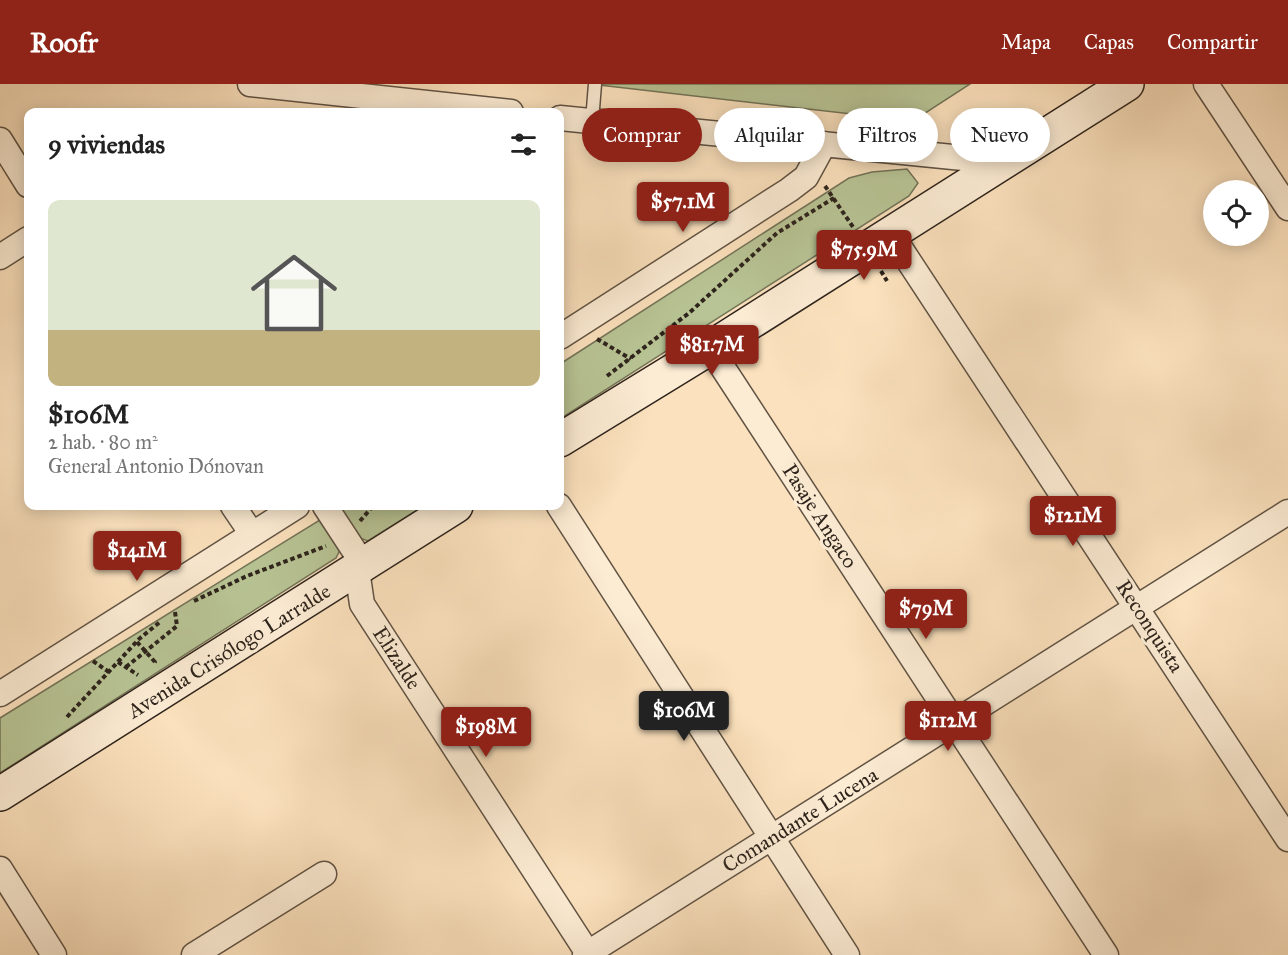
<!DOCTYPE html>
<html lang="es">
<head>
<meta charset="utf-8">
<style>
  body { margin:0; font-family:"IM FELL Great Primer",serif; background:#f2f2f2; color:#222; height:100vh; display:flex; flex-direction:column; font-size:22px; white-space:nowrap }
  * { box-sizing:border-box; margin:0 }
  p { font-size:20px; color:#767676 }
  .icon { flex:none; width:33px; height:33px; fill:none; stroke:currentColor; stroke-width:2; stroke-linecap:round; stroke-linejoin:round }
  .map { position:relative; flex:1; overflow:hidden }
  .details { position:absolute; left:24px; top:24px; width:540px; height:402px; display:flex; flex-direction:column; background:#fff; border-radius:12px; box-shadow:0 3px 15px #0003 }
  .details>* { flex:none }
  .hud { position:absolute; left:582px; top:24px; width:570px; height:54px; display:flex; gap:12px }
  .tools { position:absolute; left:1203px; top:96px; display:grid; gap:12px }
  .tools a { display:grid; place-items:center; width:66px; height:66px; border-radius:50%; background:#fff; box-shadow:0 3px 15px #0003; font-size:30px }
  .price { position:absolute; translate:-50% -51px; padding:0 14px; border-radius:6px; background:#8f2418; color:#fff; font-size:20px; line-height:39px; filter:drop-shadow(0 2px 3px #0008) }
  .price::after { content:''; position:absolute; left:50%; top:36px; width:18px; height:14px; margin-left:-9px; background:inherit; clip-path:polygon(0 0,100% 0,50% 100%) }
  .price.selected { background:#222; color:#fff }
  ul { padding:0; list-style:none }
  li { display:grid; align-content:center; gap:12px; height:318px; padding:0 24px }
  li span { display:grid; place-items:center; height:186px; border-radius:12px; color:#555 }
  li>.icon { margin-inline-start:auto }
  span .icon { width:108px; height:108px; fill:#fffc; stroke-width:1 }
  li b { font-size:26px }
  h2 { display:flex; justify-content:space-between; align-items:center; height:72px; padding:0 24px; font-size:26px }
  .pill { padding:0 21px; border-radius:27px; background:#fff; box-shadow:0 3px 15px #0003; font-size:21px; line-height:54px }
  .pill.selected { background:#8f2418; color:#fff }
  header { display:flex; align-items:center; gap:36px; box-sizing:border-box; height:84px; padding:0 30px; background:#8f2418; color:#fff }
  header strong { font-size:28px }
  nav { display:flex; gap:33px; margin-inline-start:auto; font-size:21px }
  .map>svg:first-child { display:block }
  .green { fill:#b8c495; stroke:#737458; stroke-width:1.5 }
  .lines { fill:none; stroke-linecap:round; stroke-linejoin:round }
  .lane-casing { stroke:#615344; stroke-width:15 }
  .street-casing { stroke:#615344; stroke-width:27 }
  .secondary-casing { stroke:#2e241c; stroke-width:36 }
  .path { stroke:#2e241c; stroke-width:4; stroke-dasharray:4.5 3; stroke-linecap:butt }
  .lane { stroke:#fcecd4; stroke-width:12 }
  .street { stroke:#fcecd4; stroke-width:24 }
  .secondary { stroke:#fcecd4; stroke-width:33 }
  .labels { text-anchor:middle; stroke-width:6; stroke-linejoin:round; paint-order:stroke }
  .street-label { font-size:21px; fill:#2e241c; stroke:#fcecd4 }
</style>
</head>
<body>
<header>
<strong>Roofr</strong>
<nav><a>Mapa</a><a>Capas</a><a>Compartir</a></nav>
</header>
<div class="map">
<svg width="1288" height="871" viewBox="0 0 1288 871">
  <rect width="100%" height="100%" fill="#fbe1bd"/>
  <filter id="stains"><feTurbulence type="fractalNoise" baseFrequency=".00333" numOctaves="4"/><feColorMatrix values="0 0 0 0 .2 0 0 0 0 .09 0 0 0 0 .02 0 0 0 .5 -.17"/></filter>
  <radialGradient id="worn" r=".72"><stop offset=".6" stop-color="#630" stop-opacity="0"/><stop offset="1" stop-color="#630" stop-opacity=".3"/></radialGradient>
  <!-- green -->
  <g class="green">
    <polygon points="590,0 970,0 913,37"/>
    <polygon points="907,85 918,99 909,112 560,335 560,280 849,94 872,88"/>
    <polygon points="341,422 424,422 368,457 360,454 340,424"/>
    <polygon points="323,434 341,464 336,474 0,689 0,634"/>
  </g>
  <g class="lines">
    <!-- lane casing -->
    <g class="lane-casing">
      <polyline id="lane" points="592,37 595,0"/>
    </g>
    <!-- street casing -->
    <g class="street-casing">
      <g id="street">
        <polyline points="250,0 511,28"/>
        <polyline points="1206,0 1288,124"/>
        <polyline points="560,34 1003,78"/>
        <polyline points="0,56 28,101"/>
        <polyline points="891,150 1288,755"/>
        <polyline points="0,173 28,155"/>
        <polyline points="560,253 789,106 806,93 824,60"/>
        <polyline points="710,264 1106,871"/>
        <polyline points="233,422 252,450"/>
        <polyline points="325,422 359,474 357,486 362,520 589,871"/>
        <polyline points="559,422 847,871"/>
        <polyline points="0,610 297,422"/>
        <polyline points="0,785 54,871"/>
        <polyline points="194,871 324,790"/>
        <polyline points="585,871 1288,428"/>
      </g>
    </g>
    <!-- secondary casing -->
    <g class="secondary-casing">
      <g id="secondary">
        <polyline points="560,356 710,264 1127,0"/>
        <polyline points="0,710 456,422"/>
      </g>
    </g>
    <!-- path -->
    <g class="path">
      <polyline points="825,102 853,143"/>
      <polyline points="881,187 887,197"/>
      <polyline points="597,255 631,275"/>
      <polyline points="607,292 689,229 777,149 834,114"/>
      <polyline points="360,437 373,422"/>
      <polyline points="194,517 247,492 326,462"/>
      <polyline points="137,558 155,578 154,579"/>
      <polyline points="93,577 109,588"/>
      <polyline points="118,578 138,591"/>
      <polyline points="126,583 177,542 175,528"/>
      <polyline points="67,633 139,555 160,538"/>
    </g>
    <!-- lane -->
    <use href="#lane" class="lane"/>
    <!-- street -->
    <use href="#street" class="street"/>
    <!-- secondary -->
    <use href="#secondary" class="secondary"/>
  </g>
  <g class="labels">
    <!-- street labels -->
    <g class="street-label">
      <text transform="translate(820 432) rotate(57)" y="7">Pasaje Angaco</text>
      <text transform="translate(1150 542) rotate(57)" y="7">Reconquista</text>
      <text transform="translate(229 567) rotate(-32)" y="7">Avenida Crisólogo Larralde</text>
      <text transform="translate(397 574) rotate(57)" y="7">Elizalde</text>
      <text transform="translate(800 736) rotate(-32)" y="7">Comandante Lucena</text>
    </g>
  </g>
  <rect width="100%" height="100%" filter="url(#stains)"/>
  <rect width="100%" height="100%" fill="url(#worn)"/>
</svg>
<div class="tools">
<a><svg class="icon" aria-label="locate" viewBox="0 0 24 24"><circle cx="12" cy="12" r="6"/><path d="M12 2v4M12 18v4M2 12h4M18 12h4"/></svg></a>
</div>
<b class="price" style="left:683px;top:149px">$57.1M</b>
<b class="price" style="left:864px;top:197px">$75.9M</b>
<b class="price" style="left:712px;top:292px">$81.7M</b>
<b class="price" style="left:1073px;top:463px">$121M</b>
<b class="price" style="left:137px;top:498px">$141M</b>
<b class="price" style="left:926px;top:556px">$79M</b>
<b class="price selected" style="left:684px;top:658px">$106M</b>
<b class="price" style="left:948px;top:668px">$112M</b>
<b class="price" style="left:486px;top:674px">$198M</b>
<div class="hud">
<a class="pill selected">Comprar</a>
<a class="pill">Alquilar</a>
<a class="pill">Filtros</a>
<a class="pill">Nuevo</a>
</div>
<section class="details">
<h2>9 viviendas<svg class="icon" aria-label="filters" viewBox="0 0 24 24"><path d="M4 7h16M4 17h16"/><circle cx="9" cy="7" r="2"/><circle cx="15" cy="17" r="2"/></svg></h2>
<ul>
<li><span style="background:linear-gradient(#dfe7d0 70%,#c2b280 0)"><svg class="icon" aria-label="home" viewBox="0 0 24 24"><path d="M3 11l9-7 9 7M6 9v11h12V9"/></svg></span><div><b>$106M</b><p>2 hab. · 80 m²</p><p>General Antonio Dónovan</p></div></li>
</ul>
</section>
</div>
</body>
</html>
